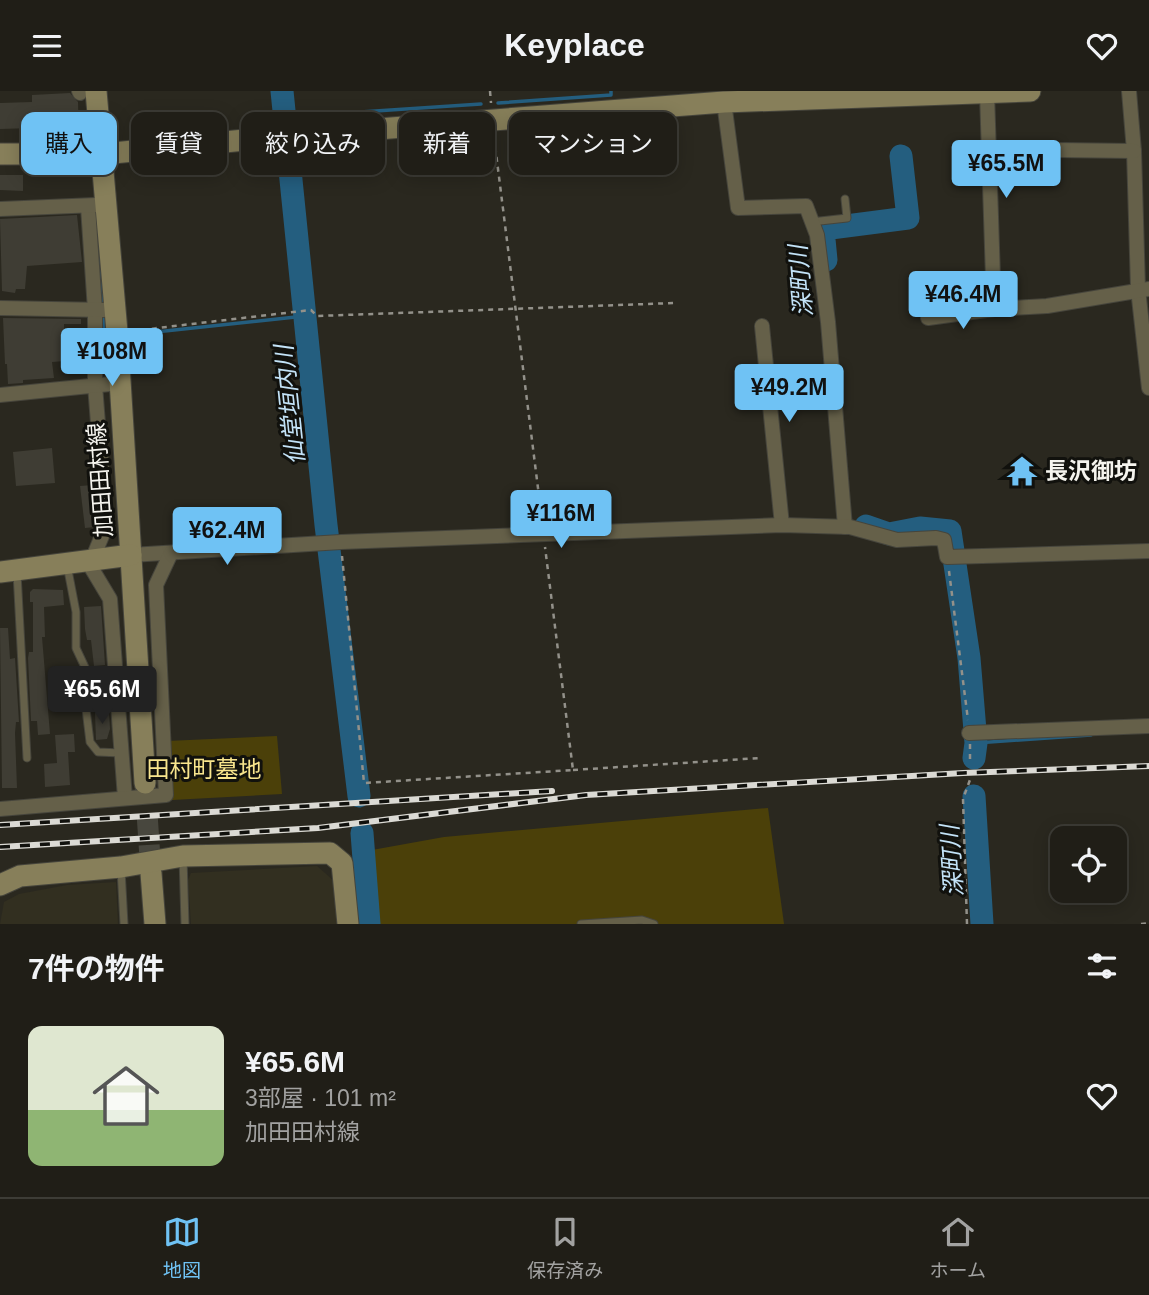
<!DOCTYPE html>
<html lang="ja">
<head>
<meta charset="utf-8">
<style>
  body { margin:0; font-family:Helvetica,"Noto Sans JP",sans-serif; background:#282720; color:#f1f3f6; height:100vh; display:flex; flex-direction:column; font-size:26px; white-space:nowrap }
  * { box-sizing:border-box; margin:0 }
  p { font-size:23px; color:#a2a2a1 }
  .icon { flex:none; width:38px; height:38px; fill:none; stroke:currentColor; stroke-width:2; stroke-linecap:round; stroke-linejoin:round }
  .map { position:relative; height:833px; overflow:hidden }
  .details { display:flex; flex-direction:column; background:#201e17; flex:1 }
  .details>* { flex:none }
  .top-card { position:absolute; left:21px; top:21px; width:700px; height:63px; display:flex; gap:14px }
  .controls { position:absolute; left:1050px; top:735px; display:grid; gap:14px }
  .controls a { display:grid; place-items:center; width:77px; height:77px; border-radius:14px; background:#201e17; box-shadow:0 4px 18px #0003,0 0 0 2px #3d3c36; font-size:35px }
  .price { position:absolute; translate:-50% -60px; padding:0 16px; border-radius:7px; background:#6fc2f4; color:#111; font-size:23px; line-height:46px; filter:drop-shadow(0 2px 4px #0008) }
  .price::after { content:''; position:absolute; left:50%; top:42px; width:21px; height:16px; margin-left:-10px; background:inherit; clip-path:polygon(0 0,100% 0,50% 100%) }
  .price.selected { background:#222; color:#fff }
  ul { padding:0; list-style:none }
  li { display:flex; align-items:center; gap:21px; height:175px; padding:0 28px }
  li span { display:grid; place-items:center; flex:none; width:196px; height:140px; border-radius:14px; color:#555 }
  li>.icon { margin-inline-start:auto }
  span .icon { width:84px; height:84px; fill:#fffc; stroke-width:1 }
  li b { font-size:30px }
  h2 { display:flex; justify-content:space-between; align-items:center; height:84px; padding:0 28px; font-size:30px }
  .chip { padding:0 24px; border-radius:14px; background:#201e17; box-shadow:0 4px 18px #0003,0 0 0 2px #3d3c36; font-size:24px; line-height:63px }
  .chip.selected { background:#6fc2f4; color:#111 }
  header { display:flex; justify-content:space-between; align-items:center; height:91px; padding:0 28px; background:#201e17; font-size:32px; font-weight:600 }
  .menu { display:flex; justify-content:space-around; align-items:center; height:98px; border-top:2px solid #3d3c36; background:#201e17; font-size:19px; color:#a2a2a1 }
  .menu a { display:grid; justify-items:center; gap:4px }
  .menu .selected { color:#6fc2f4 }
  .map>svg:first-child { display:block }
  .built { fill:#322f20 }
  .green { fill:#4b4009 }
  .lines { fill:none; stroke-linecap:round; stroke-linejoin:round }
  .stream { stroke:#245e7f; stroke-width:3.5 }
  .river { stroke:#245e7f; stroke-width:23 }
  .building { fill:#3f3d34 }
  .secondary-tunnel { stroke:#48473e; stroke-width:21; stroke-dasharray:21 10; stroke-linecap:butt }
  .lane-casing { stroke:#46453c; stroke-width:9 }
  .street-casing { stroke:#46453c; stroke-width:16 }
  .secondary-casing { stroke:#46453c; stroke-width:23 }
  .path { stroke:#93918a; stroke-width:2.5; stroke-dasharray:5 5; stroke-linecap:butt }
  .lane { stroke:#656049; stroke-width:7 }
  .street { stroke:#656049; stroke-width:14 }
  .secondary { stroke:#877f5a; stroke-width:21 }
  .rail-casing { stroke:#dbdad4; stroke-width:6 }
  .rail { stroke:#11110d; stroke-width:3.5; stroke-dasharray:10; stroke-linecap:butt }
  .labels { text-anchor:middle; stroke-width:6; stroke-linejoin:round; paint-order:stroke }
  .poi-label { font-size:23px; font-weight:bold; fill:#f5f4ee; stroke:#11110d; text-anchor:start }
  .street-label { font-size:23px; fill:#f5f4ee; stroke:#11110d }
  .park-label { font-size:23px; fill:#f8e58d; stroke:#11110d }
  .water-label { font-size:24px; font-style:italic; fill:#c3e3f8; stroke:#11110d }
</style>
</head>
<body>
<header><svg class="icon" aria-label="menu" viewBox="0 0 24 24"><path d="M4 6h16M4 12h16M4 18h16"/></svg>Keyplace<svg class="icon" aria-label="heart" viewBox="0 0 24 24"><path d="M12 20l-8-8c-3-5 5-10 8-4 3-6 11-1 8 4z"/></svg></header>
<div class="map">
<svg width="1149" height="833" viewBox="0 0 1149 833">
  <rect width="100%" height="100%" fill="#2a281f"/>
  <!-- built -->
  <g class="built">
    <polygon points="317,775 334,790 338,833 191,833 188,789 191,782"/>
    <polygon points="116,791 118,833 0,833 4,811 19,803 67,794"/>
  </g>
  <!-- green -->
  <g class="green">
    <polygon points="277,645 282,703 172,709 167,650"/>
    <polygon points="768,717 784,833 379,833 372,759 444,746"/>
  </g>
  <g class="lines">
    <!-- stream -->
    <g class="stream">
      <polyline points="498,12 611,4 611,0"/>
      <polyline points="285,26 481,13"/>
      <polyline points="96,120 103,217"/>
      <polyline points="103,224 105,246"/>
      <polyline points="137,243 305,225"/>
      <polyline points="976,652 1091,644"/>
    </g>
    <!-- river -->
    <g class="river">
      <polyline points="282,0 326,434 359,705"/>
      <polyline points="826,169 823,138 908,127 901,65"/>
      <polyline points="866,435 889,443 920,437 950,440 969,567 976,652 974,667"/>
      <polyline points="974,705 982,833"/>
      <polyline points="362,742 369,833"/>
    </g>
  </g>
  <!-- building -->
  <g class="building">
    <polygon points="70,2 78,11 79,49 34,50 33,37 0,38 0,12 32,11 32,4"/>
    <polygon points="0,84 23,84 23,100 0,99"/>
    <polygon points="77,124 82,171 27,175 25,198 16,198 15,202 2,200 0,128"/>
    <polygon points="3,227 81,228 81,233 64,233 65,270 52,271 54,287 23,289 23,292 8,293 7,273 5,273"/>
    <polygon points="52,357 55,392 16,395 13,361"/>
    <polygon points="93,394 96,433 95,436 85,437 80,395"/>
    <polygon points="33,498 63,499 64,514 44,516 45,546 42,546 50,643 38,644 37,630 31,630 28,567 29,561 33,561 33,511 30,511 30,501"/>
    <polygon points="101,515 105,574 94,575 91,549 87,549 85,538 84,516"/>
    <polygon points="0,537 8,537 10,568 15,567 19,631 16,631 15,642 17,697 2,697"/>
    <polygon points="95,622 109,622 110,638 107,648 96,649"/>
    <polygon points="74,643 75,661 68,661 70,694 45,696 44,673 57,672 55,644"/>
  </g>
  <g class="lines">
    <!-- secondary-tunnel -->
    <polyline class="secondary-tunnel" points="145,692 151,782"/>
    <!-- lane casing -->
    <g class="lane-casing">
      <g id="lane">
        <polyline points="811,131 847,127 845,108"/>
        <polyline points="67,474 76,521 76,557 90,587 86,618 90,651 98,661 121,662"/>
        <polyline points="17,482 27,667"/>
        <polyline points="183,766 185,833"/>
        <polyline points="121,778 124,833"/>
        <polyline points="581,833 642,829 654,833"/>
      </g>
    </g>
    <!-- street casing -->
    <g class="street-casing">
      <g id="street">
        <polyline points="79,0 80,2"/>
        <polyline points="1129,0 1134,60 1138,198 1149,297"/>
        <polyline points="987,2 994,218"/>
        <polyline points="724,11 738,117 806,115 817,144 828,231 845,436"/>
        <polyline points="988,58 1134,60"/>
        <polyline points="88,116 95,219 95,294 106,435 92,469 92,478 110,508 125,707"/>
        <polyline points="0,118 96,114"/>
        <polyline points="0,217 104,219"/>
        <polyline points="928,227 994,218 1047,215 1149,198"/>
        <polyline points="762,235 782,434"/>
        <polyline points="0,304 120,292"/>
        <polyline points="131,464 341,451 782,434 850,436 897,449 936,447 944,449 947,466 1149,460"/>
        <polyline points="969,642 1149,635"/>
        <polyline points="0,718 166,704 156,494 171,462"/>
      </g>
    </g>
    <!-- secondary casing -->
    <g class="secondary-casing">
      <g id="secondary">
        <polyline points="96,0 117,241 145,692"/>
        <polyline points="0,63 103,63 275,46 724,11 1030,0"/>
        <polyline points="0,481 131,464"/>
        <polyline points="151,782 155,833"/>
        <polyline points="0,794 20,785 121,776 183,765 330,762 342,772 348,833"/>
      </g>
    </g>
    <!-- path -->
    <g class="path">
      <polyline points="490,0 491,12"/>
      <polyline points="494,46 542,429"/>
      <polyline points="132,240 311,219 317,225 674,212"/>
      <polyline points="342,465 364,692 573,679 545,456"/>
      <polyline points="949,480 968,629"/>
      <polyline points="970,653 970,669"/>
      <polyline points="573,679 760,667"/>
      <polyline points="967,833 963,708 971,686"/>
      <polyline points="1141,833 1149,832"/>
    </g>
    <!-- lane -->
    <use href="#lane" class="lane"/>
    <!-- street -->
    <use href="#street" class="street"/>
    <!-- secondary -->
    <use href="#secondary" class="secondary"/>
    <!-- rail casing -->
    <g class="rail-casing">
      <g id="rail">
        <polyline points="0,734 552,700"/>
        <polyline points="0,756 318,737 586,704 963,682 1149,675"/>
      </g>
    </g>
    <!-- rail -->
    <use href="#rail" class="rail"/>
  </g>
  <!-- icons -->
  <defs>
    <g id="temple-bare" transform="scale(2.415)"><path d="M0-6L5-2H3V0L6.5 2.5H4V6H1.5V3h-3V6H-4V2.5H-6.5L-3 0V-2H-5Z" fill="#6fc2f4" stroke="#11110d" stroke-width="2.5" paint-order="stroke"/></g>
  </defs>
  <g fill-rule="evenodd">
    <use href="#temple-bare" x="1022" y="380"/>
  </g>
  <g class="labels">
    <!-- poi labels -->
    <g class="poi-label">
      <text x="1045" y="388">長沢御坊</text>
    </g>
    <!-- street labels -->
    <g class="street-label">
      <text transform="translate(100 389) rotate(-94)" y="8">加田田村線</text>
    </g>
    <!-- park labels -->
    <g class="park-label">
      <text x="204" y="686">田村町墓地</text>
    </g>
    <!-- water labels -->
    <g class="water-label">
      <text transform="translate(801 190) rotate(-95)" y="8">深町川</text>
      <text transform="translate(290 314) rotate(-96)" y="8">仙堂垣内川</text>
      <text transform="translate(952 770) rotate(-94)" y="8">深町川</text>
    </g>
  </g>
</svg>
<div class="controls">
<a><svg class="icon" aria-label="locate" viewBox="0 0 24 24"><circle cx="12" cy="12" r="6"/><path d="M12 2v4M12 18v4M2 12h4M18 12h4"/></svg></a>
</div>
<b class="price" style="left:1006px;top:109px">¥65.5M</b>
<b class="price" style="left:963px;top:240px">¥46.4M</b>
<b class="price" style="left:112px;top:297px">¥108M</b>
<b class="price" style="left:789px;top:333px">¥49.2M</b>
<b class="price" style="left:561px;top:459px">¥116M</b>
<b class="price" style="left:227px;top:476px">¥62.4M</b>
<b class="price selected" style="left:102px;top:635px">¥65.6M</b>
<div class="top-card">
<a class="chip selected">購入</a>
<a class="chip">賃貸</a>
<a class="chip">絞り込み</a>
<a class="chip">新着</a>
<a class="chip">マンション</a>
</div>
</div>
<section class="details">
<h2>7件の物件<svg class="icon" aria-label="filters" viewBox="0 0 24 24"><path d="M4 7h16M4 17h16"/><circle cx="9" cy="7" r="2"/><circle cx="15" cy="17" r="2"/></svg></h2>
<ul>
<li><span style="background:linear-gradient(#dfe7d0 60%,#8fb573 0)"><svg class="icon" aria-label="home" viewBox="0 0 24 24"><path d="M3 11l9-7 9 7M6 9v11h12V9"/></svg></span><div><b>¥65.6M</b><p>3部屋 · 101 m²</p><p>加田田村線</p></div><svg class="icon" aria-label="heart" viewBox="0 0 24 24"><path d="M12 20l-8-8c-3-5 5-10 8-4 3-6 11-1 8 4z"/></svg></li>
</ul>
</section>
<nav class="menu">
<a class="selected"><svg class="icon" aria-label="map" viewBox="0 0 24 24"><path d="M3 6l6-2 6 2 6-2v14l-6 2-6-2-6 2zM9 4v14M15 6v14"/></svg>地図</a>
<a><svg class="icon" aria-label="saved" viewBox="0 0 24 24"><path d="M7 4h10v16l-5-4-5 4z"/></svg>保存済み</a>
<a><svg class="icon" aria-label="home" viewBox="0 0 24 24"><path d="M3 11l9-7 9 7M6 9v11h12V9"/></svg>ホーム</a>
</nav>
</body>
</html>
